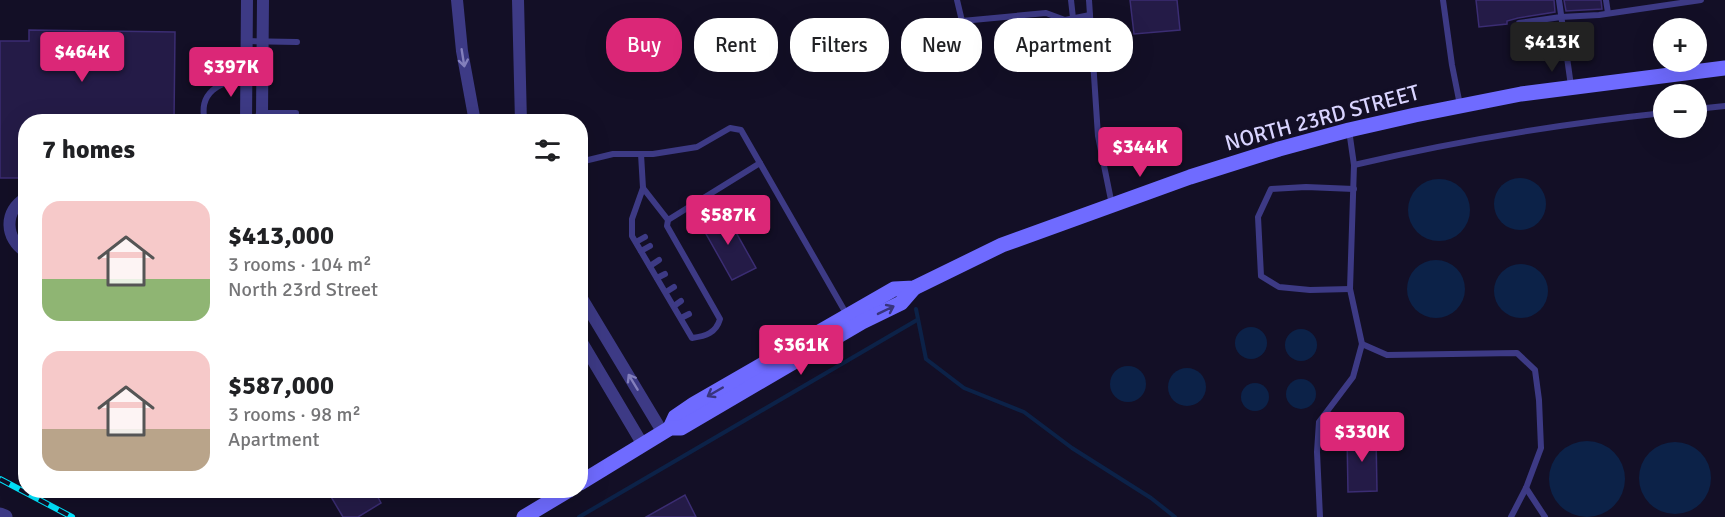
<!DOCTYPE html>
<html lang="en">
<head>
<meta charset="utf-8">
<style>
  body { margin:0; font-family:Signika,sans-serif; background:#f6f6f6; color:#202124; height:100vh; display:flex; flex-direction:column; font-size:22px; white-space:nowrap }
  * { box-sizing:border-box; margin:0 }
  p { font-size:20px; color:#757577 }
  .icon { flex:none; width:33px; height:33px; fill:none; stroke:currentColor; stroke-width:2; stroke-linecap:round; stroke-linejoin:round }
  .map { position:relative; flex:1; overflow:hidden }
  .panel { position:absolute; left:18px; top:114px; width:570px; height:384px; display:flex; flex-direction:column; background:#fff; border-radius:24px; box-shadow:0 6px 24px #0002 }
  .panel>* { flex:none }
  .banner { position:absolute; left:606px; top:18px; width:570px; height:54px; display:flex; gap:12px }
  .tools { position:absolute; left:1653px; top:18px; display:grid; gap:12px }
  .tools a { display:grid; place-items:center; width:54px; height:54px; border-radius:50%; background:#fff; box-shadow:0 6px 24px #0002; font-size:30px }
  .price { position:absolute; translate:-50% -51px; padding:0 14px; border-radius:6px; background:#db2777; color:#fff; font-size:20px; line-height:39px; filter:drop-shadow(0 2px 3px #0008) }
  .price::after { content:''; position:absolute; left:50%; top:36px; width:18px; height:14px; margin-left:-9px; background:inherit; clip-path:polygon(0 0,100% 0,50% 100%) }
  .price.on { background:#222; color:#fff }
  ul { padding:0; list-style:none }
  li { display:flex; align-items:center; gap:18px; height:150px; padding:0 24px }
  li span { display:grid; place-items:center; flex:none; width:168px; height:120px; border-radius:18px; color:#555 }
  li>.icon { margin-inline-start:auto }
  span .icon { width:72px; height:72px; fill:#fffc; stroke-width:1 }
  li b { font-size:26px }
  h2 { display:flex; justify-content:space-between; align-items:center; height:72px; padding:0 24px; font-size:26px }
  .chip { padding:0 21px; border-radius:24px; background:#fff; box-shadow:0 6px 24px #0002; font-size:21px; line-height:54px }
  .chip.on { background:#db2777; color:#fff }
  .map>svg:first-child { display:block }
  .water { fill:#0c2248 }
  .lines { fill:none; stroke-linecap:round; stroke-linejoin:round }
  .stream { stroke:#0c2248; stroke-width:4 }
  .building { fill:#241b47; stroke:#3b2d73; stroke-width:1.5 }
  .service { stroke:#3d3a85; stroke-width:6 }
  .minor { stroke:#3d3a85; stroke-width:12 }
  .tertiary { stroke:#3d3a85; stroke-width:15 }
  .secondary { stroke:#6f6bff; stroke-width:15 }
  .rail-casing { stroke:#00e5ff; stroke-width:6 }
  .rail { stroke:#130f26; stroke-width:4; stroke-dasharray:11; stroke-linecap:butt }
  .oneway { stroke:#837fbc }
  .oneway2 { stroke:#38347d }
  .labels { text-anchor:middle; stroke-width:6; stroke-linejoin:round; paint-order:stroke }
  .street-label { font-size:22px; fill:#d9d4ff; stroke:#130f26 }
</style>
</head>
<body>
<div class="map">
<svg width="1725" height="517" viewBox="0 0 1725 517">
  <rect width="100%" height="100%" fill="#130f26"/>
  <!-- water -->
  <g class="water">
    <circle cx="1520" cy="204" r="26"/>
    <circle cx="1439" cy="210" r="31"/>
    <circle cx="1436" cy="289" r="29"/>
    <circle cx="1521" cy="291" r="27"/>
    <circle cx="1251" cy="343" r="16"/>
    <circle cx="1301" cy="345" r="16"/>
    <circle cx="1128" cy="384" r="18"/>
    <circle cx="1187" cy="387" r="19"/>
    <circle cx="1301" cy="394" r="15"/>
    <circle cx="1255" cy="397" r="14"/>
    <circle cx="1587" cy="479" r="38"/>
    <circle cx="1675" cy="478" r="36"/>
  </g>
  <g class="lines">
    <!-- stream -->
    <g class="stream">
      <polyline points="916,309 926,359 964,388 1024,412 1072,448 1151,498 1175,517"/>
      <polyline points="579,517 917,320"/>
    </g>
  </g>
  <!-- building -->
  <g class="building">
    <polygon points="1130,0 1177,0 1180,30 1134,34"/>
    <polygon points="1476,0 1554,0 1555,12 1518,18 1507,21 1507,24 1479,27"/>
    <polygon points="1564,0 1601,0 1602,9 1566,11"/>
    <polygon points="29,30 175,32 174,122 26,122 26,178 0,178 0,41 29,41"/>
    <polygon points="724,211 756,268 732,280 701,225"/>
    <polygon points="1376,434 1377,491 1348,492 1347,435"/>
    <polygon points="327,490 374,490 381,503 358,517 343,517"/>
    <polygon points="685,495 696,517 646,517"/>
  </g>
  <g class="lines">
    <!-- service -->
    <g class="service">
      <polyline points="957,0 962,21 1046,13 1065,20 1090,15"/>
      <polyline points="1071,0 1073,18"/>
      <polyline points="1089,0 1098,136 1112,205"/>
      <polyline points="1443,0 1452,65 1460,105"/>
      <polyline points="1559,0 1571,86"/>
      <polyline points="1606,0 1608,13"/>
      <polyline points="1519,23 1561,17 1599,15 1701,0"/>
      <polyline points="247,41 297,42"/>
      <polyline points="1696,109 1725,106"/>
      <polyline points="262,113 296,113"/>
      <path d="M205,122C197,90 222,83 246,75"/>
      <polyline points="641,154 643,188 668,220 760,163"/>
      <polyline points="580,162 613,154 653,154 697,147 730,128 741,130 847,315"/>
      <path d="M1354,165C1456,141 1559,124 1664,113"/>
      <path d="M643,188L632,219V236L692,338C706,336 716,333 720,319L667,226L668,220"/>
      <polyline points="636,242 645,237"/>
      <polyline points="641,251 650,246"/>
      <polyline points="650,266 659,260"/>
      <polyline points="657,278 665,274"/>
      <polyline points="1350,289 1310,290 1279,287 1261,276 1258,217 1271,189 1306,187 1354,189"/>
      <polyline points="666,292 674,287"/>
      <polyline points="674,306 681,301"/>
      <polyline points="681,318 689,314"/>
      <polyline points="1362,344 1387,355 1517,353 1535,370 1539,400 1541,448 1526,488 1511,517"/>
      <polyline points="1526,488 1545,517"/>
      <polyline points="1320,517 1317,452 1319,422 1353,377 1362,344 1350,289 1354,165 1349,130"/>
    </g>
    <!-- minor -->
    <g class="minor">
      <polyline points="457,0 462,51 475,122"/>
      <polyline points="518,0 521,122"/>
      <polyline points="246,122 247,0"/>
      <polyline points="260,122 262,113 263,0"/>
      <path d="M26,198C3,211 5,239 26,252"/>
      <polyline points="580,295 663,433"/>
      <polyline points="580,339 643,445"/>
    </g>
    <!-- tertiary -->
    <polyline class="tertiary" points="0,515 5,517"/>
    <!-- secondary -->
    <g class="secondary">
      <polyline points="670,428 675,417 694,404 894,289 914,288 1002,245 1190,177 1279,149 1349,130 1415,115 1521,94 1725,68"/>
      <polyline points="580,483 670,428 681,428 862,322 901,303 914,288"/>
      <polyline points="524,517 569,490"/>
    </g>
    <!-- rail casing -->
    <g class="rail-casing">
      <polyline id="rail" points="0,479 72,517"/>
    </g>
    <!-- rail -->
    <use href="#rail" class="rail"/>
  </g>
  <!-- one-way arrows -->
  <defs><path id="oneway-shaft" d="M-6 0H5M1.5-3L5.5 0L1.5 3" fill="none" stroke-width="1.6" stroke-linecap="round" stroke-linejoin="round" transform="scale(1.5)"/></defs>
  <g class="oneway">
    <use href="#oneway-shaft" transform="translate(463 58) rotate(81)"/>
    <use href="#oneway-shaft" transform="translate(633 382) rotate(-121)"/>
  </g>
  <g class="oneway2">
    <use href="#oneway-shaft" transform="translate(886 310) rotate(-26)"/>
    <use href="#oneway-shaft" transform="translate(715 392) rotate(150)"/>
  </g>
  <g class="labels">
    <!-- street labels -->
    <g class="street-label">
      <text transform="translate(1322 117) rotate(-15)" y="8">NORTH 23RD STREET</text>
    </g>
  </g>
</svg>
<div class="tools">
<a>+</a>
<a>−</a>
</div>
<b class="price on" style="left:1552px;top:73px">$413K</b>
<b class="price" style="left:82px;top:83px">$464K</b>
<b class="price" style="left:231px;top:98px">$397K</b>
<b class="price" style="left:1140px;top:178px">$344K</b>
<b class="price" style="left:728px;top:246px">$587K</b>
<b class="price" style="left:801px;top:376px">$361K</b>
<b class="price" style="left:1362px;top:463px">$330K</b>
<div class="banner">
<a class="chip on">Buy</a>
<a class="chip">Rent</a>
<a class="chip">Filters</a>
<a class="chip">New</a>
<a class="chip">Apartment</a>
</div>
<section class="panel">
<h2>7 homes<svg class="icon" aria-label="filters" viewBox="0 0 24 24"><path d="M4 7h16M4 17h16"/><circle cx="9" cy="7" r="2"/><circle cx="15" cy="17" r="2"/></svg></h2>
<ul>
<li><span style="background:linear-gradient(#f6c9c9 65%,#8fb573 0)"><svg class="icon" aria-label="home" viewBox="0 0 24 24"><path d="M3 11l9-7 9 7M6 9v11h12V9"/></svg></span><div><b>$413,000</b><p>3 rooms · 104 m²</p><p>North 23rd Street</p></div></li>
<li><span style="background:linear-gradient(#f6c9c9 65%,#b9a48a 0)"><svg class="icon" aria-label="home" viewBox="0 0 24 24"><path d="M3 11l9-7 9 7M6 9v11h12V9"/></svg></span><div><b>$587,000</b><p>3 rooms · 98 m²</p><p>Apartment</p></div></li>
</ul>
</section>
</div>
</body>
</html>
